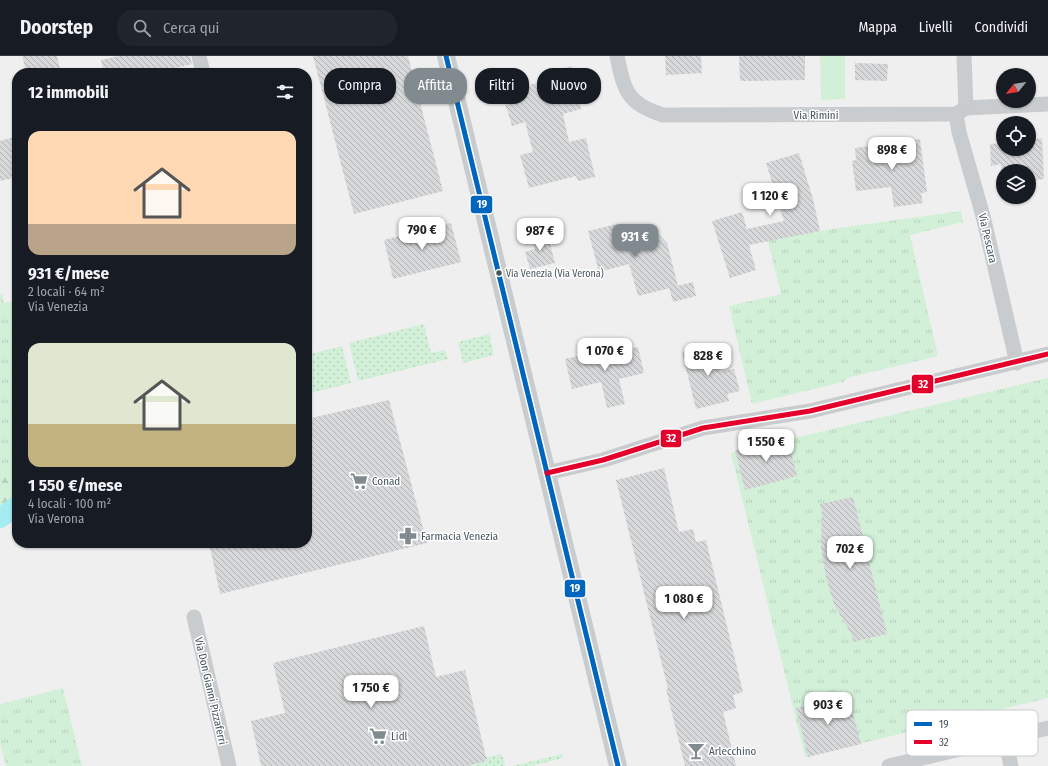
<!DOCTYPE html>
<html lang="it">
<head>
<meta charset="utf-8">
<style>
  body { margin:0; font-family:"Fira Sans Condensed",sans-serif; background:#20242c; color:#f1f3f6; height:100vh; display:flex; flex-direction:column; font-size:15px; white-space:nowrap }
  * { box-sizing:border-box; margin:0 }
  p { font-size:13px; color:#9ea1a6 }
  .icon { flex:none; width:22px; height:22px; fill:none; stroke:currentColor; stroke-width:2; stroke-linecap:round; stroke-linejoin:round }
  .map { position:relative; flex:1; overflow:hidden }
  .sheet { position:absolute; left:12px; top:12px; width:300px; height:480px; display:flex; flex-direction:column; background:#171b24; border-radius:16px; box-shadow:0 1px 3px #0004 }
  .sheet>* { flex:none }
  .hud { position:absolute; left:324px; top:12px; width:380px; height:36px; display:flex; gap:8px }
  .needle { width:26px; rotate:240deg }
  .buttons { position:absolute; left:996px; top:12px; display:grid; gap:8px }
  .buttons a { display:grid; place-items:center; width:40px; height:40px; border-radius:50%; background:#171b24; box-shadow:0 1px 3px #0004; font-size:20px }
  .price { position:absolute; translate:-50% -34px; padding:0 9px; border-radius:8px; background:#fff; color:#222; font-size:13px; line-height:26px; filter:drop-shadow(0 1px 2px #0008) }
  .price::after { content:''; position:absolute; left:50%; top:24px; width:12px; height:9px; margin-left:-6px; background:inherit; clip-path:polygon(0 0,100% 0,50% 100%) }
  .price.current { background:#818b8f; color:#fff }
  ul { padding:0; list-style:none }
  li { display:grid; align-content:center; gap:8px; height:212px; padding:0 16px }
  li span { display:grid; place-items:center; height:124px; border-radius:12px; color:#555 }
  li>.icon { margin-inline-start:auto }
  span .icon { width:72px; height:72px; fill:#fffc; stroke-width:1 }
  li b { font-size:17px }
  h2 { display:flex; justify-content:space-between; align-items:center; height:48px; padding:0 16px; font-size:17px }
  .chip { padding:0 14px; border-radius:16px; background:#171b24; box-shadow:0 1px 3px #0004; font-size:14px; line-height:36px }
  .chip.current { background:#818b8f; color:#fff }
  header { display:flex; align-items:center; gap:24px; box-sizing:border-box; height:56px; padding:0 20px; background:#171b24; border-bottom:1px solid #363941 }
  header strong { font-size:19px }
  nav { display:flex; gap:22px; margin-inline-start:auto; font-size:14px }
  .search { width:280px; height:36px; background:#20242c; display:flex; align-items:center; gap:10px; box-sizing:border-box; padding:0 14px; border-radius:16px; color:#9ea1a6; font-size:15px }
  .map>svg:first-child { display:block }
  .grass { fill:url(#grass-dots) }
  .forest { fill:url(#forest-firs) }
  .park { fill:url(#park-tufts) }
  .garden { fill:#d2f0d8 }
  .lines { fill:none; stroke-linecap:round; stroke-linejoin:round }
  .canal { stroke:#a4ecf0; stroke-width:20 }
  .building { fill:url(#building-back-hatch) }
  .minor { stroke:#c8ccce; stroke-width:15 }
  .tertiary { stroke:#c8ccce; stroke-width:18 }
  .bus-1-casing { stroke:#fff; stroke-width:8 }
  .bus-2-casing { stroke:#fff; stroke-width:8 }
  .bus-1 { stroke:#0065bd; stroke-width:5 }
  .bus-2 { stroke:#e4002b; stroke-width:5 }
  .bus-dot { fill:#45555c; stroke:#fff; stroke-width:1.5 }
  .labels { text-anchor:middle; stroke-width:3; stroke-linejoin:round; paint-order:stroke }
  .bus-label { font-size:10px; fill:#45555c; stroke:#fff; text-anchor:start }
  .street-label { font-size:11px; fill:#45555c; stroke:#fff }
  .poi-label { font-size:11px; fill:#45555c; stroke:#fff; text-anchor:start }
  .key { fill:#fff; stroke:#c7ccce; stroke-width:1 }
  .key-label { font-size:11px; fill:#45555c }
  .line-badge { stroke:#fff; stroke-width:1.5 }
  .badge-label { font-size:11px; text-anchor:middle; font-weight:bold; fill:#fff }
</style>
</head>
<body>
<header>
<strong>Doorstep</strong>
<div class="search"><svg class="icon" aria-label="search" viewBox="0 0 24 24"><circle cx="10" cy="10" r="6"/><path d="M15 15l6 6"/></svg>Cerca qui</div>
<nav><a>Mappa</a><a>Livelli</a><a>Condividi</a></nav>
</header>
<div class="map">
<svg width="1048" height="710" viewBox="0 0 1048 710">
  <defs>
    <pattern id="grass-dots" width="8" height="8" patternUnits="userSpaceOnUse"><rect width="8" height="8" fill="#d2f0d8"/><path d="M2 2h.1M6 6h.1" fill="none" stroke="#b6d0bc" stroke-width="1.8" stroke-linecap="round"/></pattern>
    <pattern id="forest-firs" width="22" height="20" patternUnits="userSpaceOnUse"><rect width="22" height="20" fill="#d2f0d8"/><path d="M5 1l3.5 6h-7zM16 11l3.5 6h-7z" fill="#b6d0bc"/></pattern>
    <pattern id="park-tufts" width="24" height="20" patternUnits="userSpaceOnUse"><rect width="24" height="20" fill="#d2f0d8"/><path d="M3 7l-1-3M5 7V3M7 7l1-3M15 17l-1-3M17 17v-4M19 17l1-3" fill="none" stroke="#b6d0bc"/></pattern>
    <pattern id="building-back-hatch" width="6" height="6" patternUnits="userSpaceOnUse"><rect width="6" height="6" fill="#d7d8d9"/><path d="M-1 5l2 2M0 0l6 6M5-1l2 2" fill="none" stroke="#b0b2b3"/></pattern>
  </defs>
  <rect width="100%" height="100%" fill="#f0efef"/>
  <!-- grass -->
  <g class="grass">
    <polygon points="424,268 431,297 445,294 448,303 358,325 349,287"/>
    <polygon points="489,278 494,299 463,307 458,286"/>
    <polygon points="342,290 351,327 307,338 307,299"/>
    <polygon points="502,698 505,710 467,710 487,705 486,701"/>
    <polygon points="562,698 563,702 531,710 512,710"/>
  </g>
  <!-- forest -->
  <polygon class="forest" points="17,400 17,439 0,453 0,420"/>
  <!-- park -->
  <g class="park">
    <polygon points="961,155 963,166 910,179 938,300 847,322 843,326 752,348 729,250 781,238 767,182"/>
    <polygon points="2,238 4,247 17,245 17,400 0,420 0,239"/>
    <polygon points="1048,322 1048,642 805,701 731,397"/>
    <polygon points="63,632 82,710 6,710 0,687 0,648"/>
  </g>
  <!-- garden -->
  <polygon class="garden" points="820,0 845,0 845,43 821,44"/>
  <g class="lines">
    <!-- canal -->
    <polyline class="canal" points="0,462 17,450"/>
  </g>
  <!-- building -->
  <g class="building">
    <polygon points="22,0 57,0 61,17 27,17"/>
    <polygon points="119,0 190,0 192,8 155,17 104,17 101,4"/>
    <polygon points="313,0 408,0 443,135 354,158"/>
    <polygon points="665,0 701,0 702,17 666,19"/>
    <polygon points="739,0 805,0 805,24 740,25"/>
    <polygon points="855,7 888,8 887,25 855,24"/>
    <polygon points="572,10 581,53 563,58 569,86 586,82 595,121 578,125 576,120 529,132 520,99 533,96 525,66 512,70 502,37 557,21 555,15"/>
    <polygon points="17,80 17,121 0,125 0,85"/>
    <polygon points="1042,82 1044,123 1029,125 1029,115 1003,115 1002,127 1001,108 991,110 990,88 1003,87 1003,93 1029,93 1029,84"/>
    <polygon points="920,83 927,136 921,137 923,147 894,151 891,131 856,135 852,105 856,104 855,92"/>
    <polygon points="799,97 813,143 820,175 749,189 756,214 730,222 712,165 742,156 747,173 784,165 766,107"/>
    <polygon points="451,167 461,206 393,223 384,184"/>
    <polygon points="617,168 633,184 656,176 667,187 678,230 638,240 629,208 599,216 588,175"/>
    <polygon points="547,176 555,207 530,213 525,196 535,193 532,180"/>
    <polygon points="693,226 696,240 673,246 669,232"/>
    <polygon points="713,288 720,316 734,313 740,335 727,338 729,345 696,353 682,296"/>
    <polygon points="638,291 644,317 619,323 625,348 607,352 601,326 572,333 565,303 591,297 592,301"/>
    <polygon points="389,344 427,487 220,538 209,487 307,487 307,363"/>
    <polygon points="787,381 797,420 745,434 735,394"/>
    <polygon points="664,412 679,476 693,473 696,486 706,484 743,636 733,639 736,652 723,656 736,710 685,710 666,633 668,633 616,424"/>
    <polygon points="853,441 887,578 853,586 852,579 834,548 826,521 821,492 822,455 820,448"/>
    <polygon points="424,570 436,621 465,614 487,705 467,710 261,710 251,665 285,657 273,607"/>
    <polygon points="848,639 861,688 808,701 796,652"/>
  </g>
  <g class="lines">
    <!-- minor -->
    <g class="minor">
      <polyline points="199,0 203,17"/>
      <path d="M617,0C624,34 627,48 663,59L956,58L966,52L1048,48"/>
      <polyline points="964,0 966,52"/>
      <polyline points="956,58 959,76 983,160 1017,307"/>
      <polyline points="547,417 603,404 703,372 810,355 1048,298"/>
      <polyline points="194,561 229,710"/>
      <polyline points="1005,682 1011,710"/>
      <polyline points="889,710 1048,672"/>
    </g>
    <!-- tertiary -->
    <polyline class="tertiary" points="446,0 618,710"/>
    <!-- bus-1 casing -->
    <g class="bus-1-casing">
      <polyline id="bus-1" points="446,0 618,710"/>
    </g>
    <!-- bus-2 casing -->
    <g class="bus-2-casing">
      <polyline id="bus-2" points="547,417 603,404 703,372 810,355 1048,298"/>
    </g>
    <!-- bus-1 -->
    <use href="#bus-1" class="bus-1"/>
    <!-- bus-2 -->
    <use href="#bus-2" class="bus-2"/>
  </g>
  <!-- icons -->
  <defs>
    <g id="supermarket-bare" transform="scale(1.38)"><path d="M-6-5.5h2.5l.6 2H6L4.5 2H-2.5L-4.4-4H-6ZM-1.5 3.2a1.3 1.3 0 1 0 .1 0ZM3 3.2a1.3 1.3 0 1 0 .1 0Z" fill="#818b8f" stroke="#fff" stroke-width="2.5" paint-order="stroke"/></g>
    <g id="pharmacy-bare" transform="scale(1.38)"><path d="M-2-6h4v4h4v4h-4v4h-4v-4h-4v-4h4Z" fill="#818b8f" stroke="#fff" stroke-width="2.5" paint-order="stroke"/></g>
    <g id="bar-bare" transform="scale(1.38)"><path d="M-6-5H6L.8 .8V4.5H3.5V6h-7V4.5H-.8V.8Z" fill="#818b8f" stroke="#fff" stroke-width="2.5" paint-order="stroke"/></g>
  </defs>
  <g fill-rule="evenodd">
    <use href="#supermarket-bare" x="359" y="425"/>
    <use href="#pharmacy-bare" x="408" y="480"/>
    <use href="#supermarket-bare" x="378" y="680"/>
    <use href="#bar-bare" x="696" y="695"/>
  </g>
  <!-- markers -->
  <circle class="bus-dot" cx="499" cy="217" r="3.5"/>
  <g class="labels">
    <!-- bus labels -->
    <g class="bus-label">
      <text x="506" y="221">Via Venezia (Via Verona)</text>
    </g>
    <!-- street labels -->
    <g class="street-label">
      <text x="816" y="63">Via Rimini</text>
      <text transform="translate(988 182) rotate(77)" y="4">Via Pescara</text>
      <text transform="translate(211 635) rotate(77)" y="4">Via Don Gianni Pizzaferri</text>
    </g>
    <!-- poi labels -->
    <g class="poi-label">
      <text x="372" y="429">Conad</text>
      <text x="421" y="484">Farmacia Venezia</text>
      <text x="391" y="684">Lidl</text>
      <text x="709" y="699">Arlecchino</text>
    </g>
  </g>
  <!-- legend -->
  <rect x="906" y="654" width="132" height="46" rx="6" class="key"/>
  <rect x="914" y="666" width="18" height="4" fill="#0065bd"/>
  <rect x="914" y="684" width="18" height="4" fill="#e4002b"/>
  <g class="key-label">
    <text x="939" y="672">19</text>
    <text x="939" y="690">32</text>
  </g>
  <g class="line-badge">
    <rect x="470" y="139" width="23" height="19" rx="4" fill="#0065bd"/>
    <rect x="911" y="318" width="23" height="20" rx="4" fill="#e4002b"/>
    <rect x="660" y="373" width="22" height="19" rx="4" fill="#e4002b"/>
    <rect x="564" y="523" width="22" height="19" rx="4" fill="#0065bd"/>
  </g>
  <g class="badge-label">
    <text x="482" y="152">19</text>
    <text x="923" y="332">32</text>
    <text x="671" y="386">32</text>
    <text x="575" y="536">19</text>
  </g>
</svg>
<div class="buttons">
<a><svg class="needle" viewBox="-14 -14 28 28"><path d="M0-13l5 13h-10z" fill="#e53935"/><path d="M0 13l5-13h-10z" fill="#9ea1a6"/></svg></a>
<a><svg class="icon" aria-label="locate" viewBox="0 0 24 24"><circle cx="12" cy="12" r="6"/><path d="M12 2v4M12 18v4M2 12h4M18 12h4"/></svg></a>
<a><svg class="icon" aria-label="layers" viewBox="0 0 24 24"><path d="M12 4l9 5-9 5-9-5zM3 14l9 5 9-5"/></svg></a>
</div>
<b class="price" style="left:892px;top:115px">898 €</b>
<b class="price" style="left:770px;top:161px">1 120 €</b>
<b class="price" style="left:422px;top:195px">790 €</b>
<b class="price" style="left:540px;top:196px">987 €</b>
<b class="price current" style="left:635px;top:202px">931 €</b>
<b class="price" style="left:605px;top:316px">1 070 €</b>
<b class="price" style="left:708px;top:321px">828 €</b>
<b class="price" style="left:766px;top:407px">1 550 €</b>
<b class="price" style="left:850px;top:514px">702 €</b>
<b class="price" style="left:684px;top:564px">1 080 €</b>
<b class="price" style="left:371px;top:653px">1 750 €</b>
<b class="price" style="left:828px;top:670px">903 €</b>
<div class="hud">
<a class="chip">Compra</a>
<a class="chip current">Affitta</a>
<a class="chip">Filtri</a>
<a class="chip">Nuovo</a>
</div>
<section class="sheet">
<h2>12 immobili<svg class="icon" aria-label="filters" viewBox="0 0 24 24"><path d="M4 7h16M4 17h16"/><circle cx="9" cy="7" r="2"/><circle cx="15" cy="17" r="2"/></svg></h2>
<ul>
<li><span style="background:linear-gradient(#ffd9b3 75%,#b9a48a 0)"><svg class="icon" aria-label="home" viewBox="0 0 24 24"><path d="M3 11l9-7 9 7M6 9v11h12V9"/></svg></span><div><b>931 €/mese</b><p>2 locali · 64 m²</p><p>Via Venezia</p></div></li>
<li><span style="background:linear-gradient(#dfe7d0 65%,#c2b280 0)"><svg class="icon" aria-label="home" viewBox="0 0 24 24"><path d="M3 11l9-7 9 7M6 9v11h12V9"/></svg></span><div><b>1 550 €/mese</b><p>4 locali · 100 m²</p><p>Via Verona</p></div></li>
</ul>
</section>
</div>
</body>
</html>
